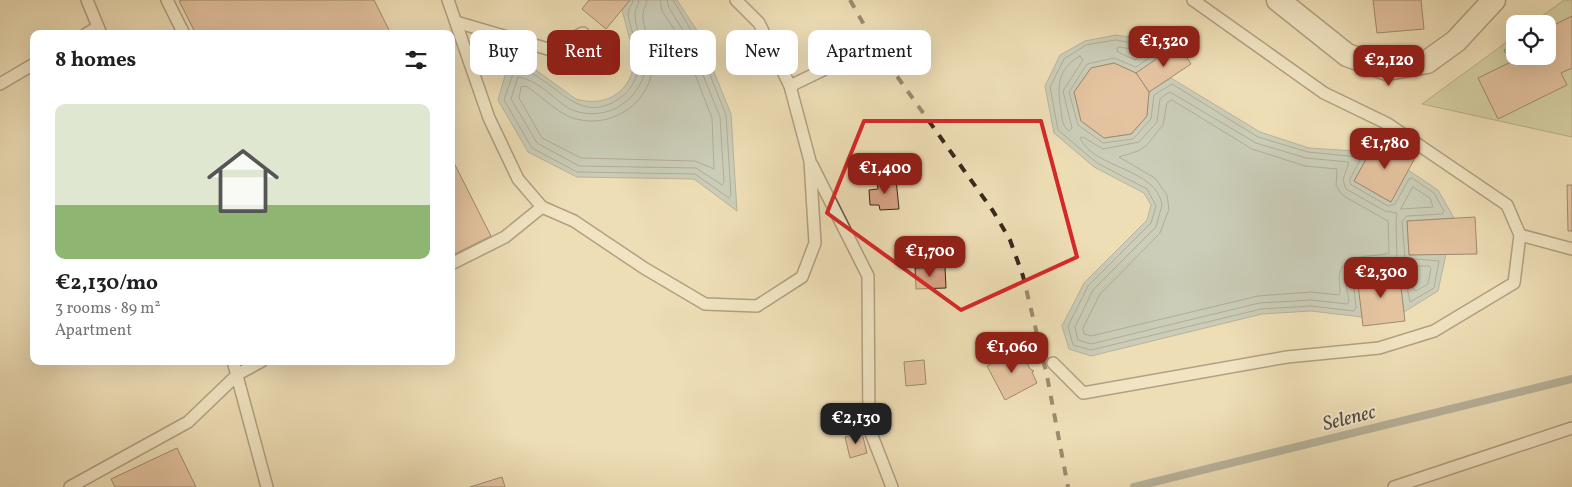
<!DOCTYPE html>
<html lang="en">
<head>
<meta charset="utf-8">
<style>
  body { margin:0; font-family:Vollkorn,serif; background:#f6f6f6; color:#202124; height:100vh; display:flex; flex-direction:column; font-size:19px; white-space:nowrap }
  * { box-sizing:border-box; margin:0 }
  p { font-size:16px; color:#757577 }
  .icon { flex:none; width:28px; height:28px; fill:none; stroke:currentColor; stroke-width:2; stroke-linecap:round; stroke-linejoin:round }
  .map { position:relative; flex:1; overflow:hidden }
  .sheet { position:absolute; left:30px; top:30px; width:425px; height:335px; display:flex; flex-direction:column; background:#fff; border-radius:10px; box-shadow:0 5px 20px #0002 }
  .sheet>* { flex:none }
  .guide { position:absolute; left:470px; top:30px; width:475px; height:45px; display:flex; gap:10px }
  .controls { position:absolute; left:1506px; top:15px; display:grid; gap:10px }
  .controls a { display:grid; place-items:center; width:50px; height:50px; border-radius:10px; background:#fff; box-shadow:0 5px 20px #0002; font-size:25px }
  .price { position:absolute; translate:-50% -42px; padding:0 11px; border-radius:10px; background:#8f2418; color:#fff; font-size:16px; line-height:32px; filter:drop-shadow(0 1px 2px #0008) }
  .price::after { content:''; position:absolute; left:50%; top:30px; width:15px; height:11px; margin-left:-8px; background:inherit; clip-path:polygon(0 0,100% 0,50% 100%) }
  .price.on { background:#222; color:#fff }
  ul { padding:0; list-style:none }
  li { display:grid; align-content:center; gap:10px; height:265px; padding:0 25px }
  li span { display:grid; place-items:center; height:155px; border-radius:10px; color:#555 }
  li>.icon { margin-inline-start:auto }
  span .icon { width:90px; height:90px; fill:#fffc; stroke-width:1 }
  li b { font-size:21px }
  h2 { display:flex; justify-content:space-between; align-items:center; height:60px; padding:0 25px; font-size:21px }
  .chip { padding:0 18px; border-radius:10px; background:#fff; box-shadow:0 5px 20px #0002; font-size:18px; line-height:45px }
  .chip.on { background:#8f2418; color:#fff }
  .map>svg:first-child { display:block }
  .green { fill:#b9c18e; stroke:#7a7455 }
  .water { fill:#9fb9ba; stroke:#777f7b }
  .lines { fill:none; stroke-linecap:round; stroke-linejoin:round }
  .shore { stroke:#6c706b; stroke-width:1 }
  .stream { stroke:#777f7b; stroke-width:8 }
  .building { fill:#d7a285; stroke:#3a271c }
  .service-casing { stroke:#675542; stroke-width:14 }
  .minor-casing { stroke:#675542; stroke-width:25 }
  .service { stroke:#f4ead0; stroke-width:11 }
  .minor { stroke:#f4ead0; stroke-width:22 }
  .rail { stroke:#3a271c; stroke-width:4; stroke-dasharray:9 9; stroke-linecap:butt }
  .marked { fill:none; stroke:#d62828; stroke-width:4; stroke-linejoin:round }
  .labels { text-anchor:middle; stroke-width:4; stroke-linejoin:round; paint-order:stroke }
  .water-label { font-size:20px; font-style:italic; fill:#534c44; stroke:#f4ead0 }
</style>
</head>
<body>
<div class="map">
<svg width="1572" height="487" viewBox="0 0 1572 487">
  <rect width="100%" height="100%" fill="#eedeb6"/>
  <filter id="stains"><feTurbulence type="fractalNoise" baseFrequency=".004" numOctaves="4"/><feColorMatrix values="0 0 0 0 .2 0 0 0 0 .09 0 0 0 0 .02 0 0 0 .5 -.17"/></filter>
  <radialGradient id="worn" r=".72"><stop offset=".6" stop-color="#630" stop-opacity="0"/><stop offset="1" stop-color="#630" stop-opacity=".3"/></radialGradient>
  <!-- green -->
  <polygon class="green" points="1564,0 1572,0 1572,137 1422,104 1515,36 1515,56 1548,56 1548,24 1531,24"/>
  <!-- water -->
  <g class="water">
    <path d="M630,0H677L698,32L731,114L737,211L694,179L577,177L528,152L498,100L508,65L533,68L576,99C607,108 632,91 635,59L622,10Z"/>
    <polygon points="1116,35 1141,39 1158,59 1136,73 1114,63 1091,68 1074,92 1081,121 1104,138 1132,134 1147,116 1149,92 1171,78 1260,132 1309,148 1370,152 1354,181 1390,202 1408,170 1438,190 1454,218 1407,221 1409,255 1446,254 1438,291 1404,312 1399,271 1362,317 1311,311 1262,314 1091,356 1069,349 1062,326 1084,283 1147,220 1151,205 1144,193 1094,167 1054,133 1045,86 1060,55 1085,41"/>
  </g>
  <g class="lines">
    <!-- shore -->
    <g class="shore">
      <path d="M633,0C633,5 628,8 628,14C630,31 641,48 639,66C637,78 631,91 620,98C583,124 562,90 533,74C528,71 520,71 514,71L504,100L532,148L577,172L695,174L729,198L731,195L726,115L694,35L673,0"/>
      <path d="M639,0C639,5 635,9 635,14C635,27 642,42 645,55C650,78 632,102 612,110C600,115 582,115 570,109C553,99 539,80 518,77L511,99L537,143L579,166L696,168L722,185L724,182L720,117L688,38L669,8L667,0"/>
      <path d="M647,0C647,6 643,9 643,14C641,26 655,50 653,67C648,107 607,131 570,117C554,110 540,95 526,86L521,87L519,98L542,138L581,158L695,161L714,169L712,118L682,41L662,11L660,0"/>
      <polygon points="1116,40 1138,44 1149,58 1136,67 1114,58 1087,64 1069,92 1078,125 1103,143 1133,139 1151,119 1154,95 1172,84 1258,137 1308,152 1359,157 1360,160 1350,179 1350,184 1388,206 1395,204 1409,179 1412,178 1434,193 1444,211 1442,214 1407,216 1402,221 1405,258 1439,261 1434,288 1410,302 1404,271 1401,267 1358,271 1353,277 1356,308 1354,311 1311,306 1261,309 1091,350 1073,345 1068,326 1088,286 1151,223 1156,206 1147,189 1097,163 1058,130 1050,87 1064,59 1086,45"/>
      <polygon points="1120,47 1135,50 1139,57 1135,60 1118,52 1117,49"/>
      <path d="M1080,56L1083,60L1063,91L1072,128L1069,131C1062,126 1062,118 1061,110C1057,87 1057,69 1080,56Z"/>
      <path d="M1170,92L1256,143L1306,158L1349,162L1343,180L1346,189L1385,211L1397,213L1396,222L1397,259C1386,263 1351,260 1347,274C1344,282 1348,293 1349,301L1347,304L1311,300L1259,303L1091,344L1078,340L1075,327L1093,290L1156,227L1162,205C1157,168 1094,169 1080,138L1083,137L1103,149L1139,142L1157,122L1160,99Z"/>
      <path d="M1172,100L1252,149L1305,166L1337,169L1336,185L1342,195L1388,221L1389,253C1374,258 1346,252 1340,272C1337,280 1342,288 1339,295L1311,292L1258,296L1091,336L1084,334L1083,328L1100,294L1160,233L1169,209L1167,195L1155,178L1119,157L1138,151L1146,146L1163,125L1167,103Z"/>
      <polygon points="1413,187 1430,198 1433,207 1401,209"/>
      <polygon points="1412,266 1429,266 1431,268 1428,284 1416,291 1413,289 1410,269"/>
    </g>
    <!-- stream -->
    <polyline class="stream" points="1134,487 1572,379"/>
  </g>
  <!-- building -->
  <g class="building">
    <polygon points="182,0 374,0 391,34 196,34 179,1"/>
    <polygon points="589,0 630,0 606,29 582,9"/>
    <polygon points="1373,0 1421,0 1424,29 1377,33"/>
    <polygon points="1572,16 1572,68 1561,73 1567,85 1498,119 1478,78 1511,62 1504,50 1515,44 1515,56 1548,56 1548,28"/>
    <polygon points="1178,44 1191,64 1149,92 1136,73"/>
    <polygon points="1114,63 1136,73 1149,92 1147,116 1131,134 1104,138 1081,121 1074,92 1091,68"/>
    <polygon points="1378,138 1415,158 1391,202 1354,181"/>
    <polygon points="451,157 491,236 451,256"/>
    <polygon points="896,179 899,209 880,210 879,205 870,205 869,190 878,189 877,181"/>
    <polygon points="1567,185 1572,185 1572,231 1568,231"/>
    <polygon points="1475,217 1477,254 1409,255 1407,221"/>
    <polygon points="945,267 946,288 916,289 915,268"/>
    <polygon points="1399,271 1405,321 1363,326 1357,276"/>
    <polygon points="1020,349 1030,369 1034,371 1032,372 1037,383 1005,400 987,366"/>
    <polygon points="924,360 926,384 906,386 904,362"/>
    <polygon points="862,433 867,453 850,458 845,437"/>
    <polygon points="177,448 196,487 115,487 111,479"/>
    <polygon points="502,477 505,487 470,487"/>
  </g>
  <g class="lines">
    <!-- service casing -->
    <g class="service-casing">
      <g id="service">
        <polyline points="87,0 101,34"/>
        <polyline points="167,0 184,34"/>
        <polyline points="448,0 489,118 518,179 542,207 574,221 644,268 705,304 757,306 802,277 815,243 810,161 790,86 759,23 736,0"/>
        <polyline points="456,22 548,49 583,33"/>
        <polyline points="86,34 98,27"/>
        <polyline points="0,84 34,64"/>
        <polyline points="790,86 823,70"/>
        <polyline points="812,165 868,276 869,428 892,487"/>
        <polyline points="1520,235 1572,249"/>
        <polyline points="451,264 505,237 542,207"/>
        <polyline points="233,361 267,487"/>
        <polyline points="1053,363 1083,393 1287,357 1379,348 1434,331 1514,283 1520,235 1507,205 1388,124 1324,93 1193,0"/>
        <polyline points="70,487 188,422 238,374 262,361"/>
        <polyline points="1394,487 1572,428"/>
      </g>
    </g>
    <!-- minor casing -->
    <g class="minor-casing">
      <polyline id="minor" points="1278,0 1347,55 1387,69 1427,62 1456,41 1494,0"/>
    </g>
    <!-- service -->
    <use href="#service" class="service"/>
    <!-- minor -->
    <use href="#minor" class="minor"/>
    <!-- rail -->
    <polyline class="rail" points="850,0 879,51 993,211 1010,240 1023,276 1047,376 1068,487"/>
  </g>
  <!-- marked area -->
  <path d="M0 0H1572V487H0ZM864,121H1041L1077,257L961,310L827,213Z" fill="#eedeb6" fill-opacity=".55" fill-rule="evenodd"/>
  <path class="marked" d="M864,121H1041L1077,257L961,310L827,213Z"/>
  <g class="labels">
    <!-- water labels -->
    <g class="water-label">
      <text transform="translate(1349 417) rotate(-14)" y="7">Selenec</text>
    </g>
  </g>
  <rect width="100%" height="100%" filter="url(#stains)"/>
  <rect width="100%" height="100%" fill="url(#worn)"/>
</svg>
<div class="controls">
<a><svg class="icon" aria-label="locate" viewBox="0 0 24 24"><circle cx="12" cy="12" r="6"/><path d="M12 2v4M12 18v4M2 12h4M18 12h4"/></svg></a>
</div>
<b class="price" style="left:1164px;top:68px">€1,320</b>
<b class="price" style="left:1389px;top:87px">€2,120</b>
<b class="price" style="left:1385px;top:170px">€1,780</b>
<b class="price" style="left:885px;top:195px">€1,400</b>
<b class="price" style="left:930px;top:278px">€1,700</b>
<b class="price" style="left:1381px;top:299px">€2,300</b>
<b class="price" style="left:1012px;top:374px">€1,060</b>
<b class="price on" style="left:856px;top:445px">€2,130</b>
<div class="guide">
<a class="chip">Buy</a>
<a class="chip on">Rent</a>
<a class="chip">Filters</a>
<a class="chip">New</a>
<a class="chip">Apartment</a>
</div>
<section class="sheet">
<h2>8 homes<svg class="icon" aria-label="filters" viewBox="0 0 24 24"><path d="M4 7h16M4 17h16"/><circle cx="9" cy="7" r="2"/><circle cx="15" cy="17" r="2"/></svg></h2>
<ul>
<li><span style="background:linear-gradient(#dfe7d0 65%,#8fb573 0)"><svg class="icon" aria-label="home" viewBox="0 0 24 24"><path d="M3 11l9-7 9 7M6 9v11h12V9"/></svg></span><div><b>€2,130/mo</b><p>3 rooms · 89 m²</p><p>Apartment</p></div></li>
</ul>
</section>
</div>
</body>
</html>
